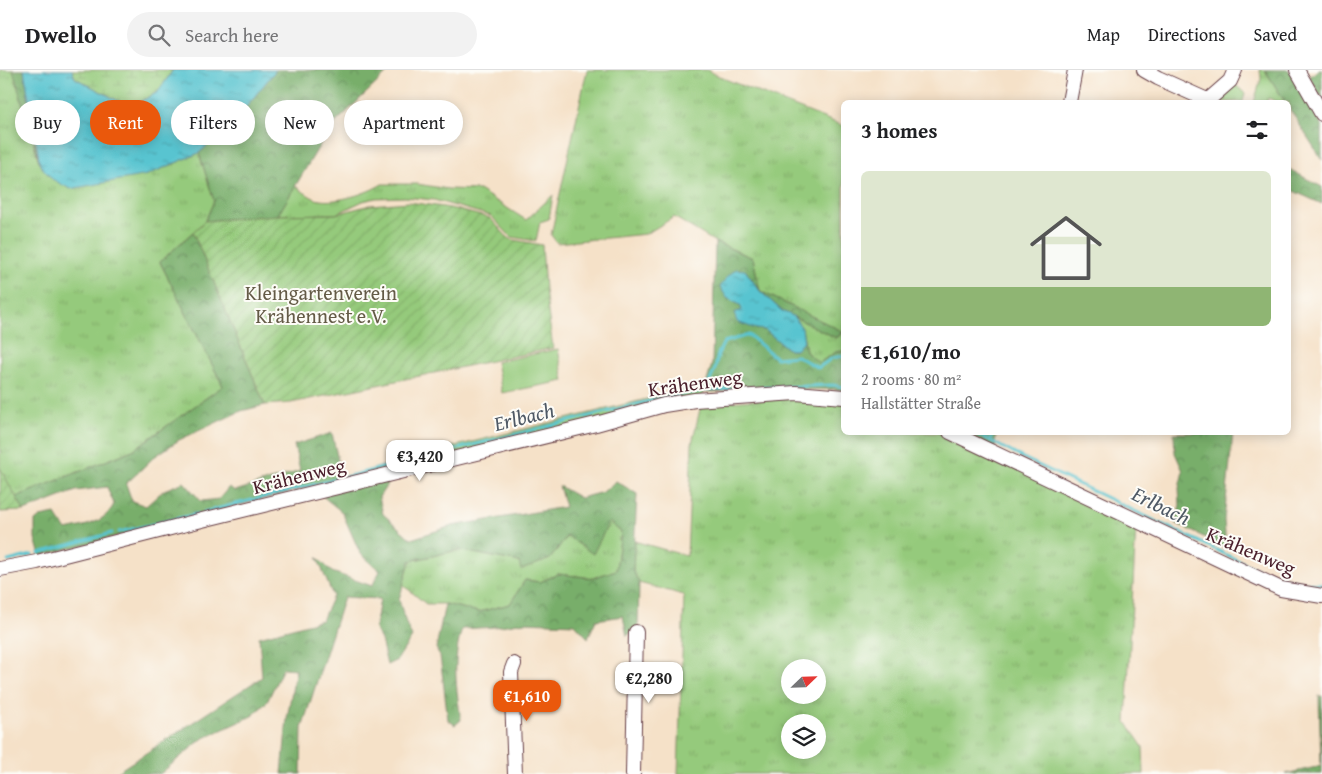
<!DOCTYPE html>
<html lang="en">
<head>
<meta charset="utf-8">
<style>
  body { margin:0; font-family:"Gentium Book Plus",serif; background:#f2f2f2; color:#202124; height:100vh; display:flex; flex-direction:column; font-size:19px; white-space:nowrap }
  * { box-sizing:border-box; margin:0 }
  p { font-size:16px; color:#757577 }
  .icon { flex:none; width:28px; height:28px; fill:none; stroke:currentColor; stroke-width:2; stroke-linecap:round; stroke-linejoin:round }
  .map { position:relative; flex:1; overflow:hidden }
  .panel { position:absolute; left:841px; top:30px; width:450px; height:335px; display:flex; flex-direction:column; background:#fff; border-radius:8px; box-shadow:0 2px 12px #0003 }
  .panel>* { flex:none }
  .top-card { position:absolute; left:15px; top:30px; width:475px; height:45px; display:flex; gap:10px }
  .needle { width:32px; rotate:67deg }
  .tools { position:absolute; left:781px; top:589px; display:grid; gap:10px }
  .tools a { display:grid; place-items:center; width:45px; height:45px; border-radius:50%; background:#fff; box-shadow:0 2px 12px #0003; font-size:25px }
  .price { position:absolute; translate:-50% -42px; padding:0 11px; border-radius:10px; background:#fff; color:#222; font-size:16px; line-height:32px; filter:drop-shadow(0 1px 2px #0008) }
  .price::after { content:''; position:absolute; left:50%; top:30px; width:15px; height:11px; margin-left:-8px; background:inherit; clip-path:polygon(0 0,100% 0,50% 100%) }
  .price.selected { background:#ea580c; color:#fff }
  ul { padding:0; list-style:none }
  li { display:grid; align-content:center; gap:10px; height:265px; padding:0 20px }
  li+li { border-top:1px solid #e0e0e0 }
  li span { display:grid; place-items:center; height:155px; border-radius:8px; color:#555 }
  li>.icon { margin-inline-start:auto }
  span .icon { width:90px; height:90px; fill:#fffc; stroke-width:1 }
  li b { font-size:21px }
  h2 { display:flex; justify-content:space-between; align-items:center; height:60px; padding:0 20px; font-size:21px }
  .chip { padding:0 18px; border-radius:22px; background:#fff; box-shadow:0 2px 12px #0003; font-size:18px; line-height:45px }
  .chip.selected { background:#ea580c; color:#fff }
  header { display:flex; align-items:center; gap:30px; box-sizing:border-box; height:70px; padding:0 25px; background:#fff; border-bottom:1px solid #e0e0e0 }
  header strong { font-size:24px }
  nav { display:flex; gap:28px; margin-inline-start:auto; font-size:18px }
  .search { width:350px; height:45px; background:#f2f2f2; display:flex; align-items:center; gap:12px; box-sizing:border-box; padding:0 18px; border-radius:28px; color:#757577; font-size:19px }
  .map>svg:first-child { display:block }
  .grass { fill:url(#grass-tufts); stroke:#707453; fill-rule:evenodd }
  .forest { fill:url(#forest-crowns); stroke:#61664b }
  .wetland { fill:url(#wetland-marsh); stroke:#707453 }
  .garden { fill:url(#garden-furrows); stroke:#707453 }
  .pitch { fill:#95ca7b; stroke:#707453 }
  .water { fill:url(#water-ripples); stroke:#51727e }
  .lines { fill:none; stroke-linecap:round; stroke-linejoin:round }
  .stream { stroke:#58c4d0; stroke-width:3 }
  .minor-casing { stroke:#643c43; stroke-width:16 }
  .minor { stroke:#fff; stroke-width:14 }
  .labels { text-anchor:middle; stroke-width:4; stroke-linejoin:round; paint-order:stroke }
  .park-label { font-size:20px; fill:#645b47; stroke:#fdfcf7 }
  .street-label { font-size:20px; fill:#4a1f2b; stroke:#fdfcf7 }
  .water-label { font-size:21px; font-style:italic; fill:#4f5965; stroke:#fdfcf7 }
</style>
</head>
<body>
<header>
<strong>Dwello</strong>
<div class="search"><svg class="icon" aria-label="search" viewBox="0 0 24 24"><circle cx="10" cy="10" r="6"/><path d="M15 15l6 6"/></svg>Search here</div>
<nav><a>Map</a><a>Directions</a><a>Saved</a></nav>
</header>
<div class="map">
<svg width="1322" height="704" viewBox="0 0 1322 704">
  <defs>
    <pattern id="grass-tufts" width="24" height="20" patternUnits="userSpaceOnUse" patternTransform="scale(1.25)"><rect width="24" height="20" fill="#95ca7b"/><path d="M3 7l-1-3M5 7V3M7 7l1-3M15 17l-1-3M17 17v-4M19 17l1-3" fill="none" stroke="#82ad6a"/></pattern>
    <pattern id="forest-crowns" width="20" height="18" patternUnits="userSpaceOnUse" patternTransform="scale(1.25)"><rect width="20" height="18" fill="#78ae6b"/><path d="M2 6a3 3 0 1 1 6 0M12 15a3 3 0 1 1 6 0" fill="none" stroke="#648d58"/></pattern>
    <pattern id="wetland-marsh" width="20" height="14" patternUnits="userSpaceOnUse" patternTransform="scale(1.25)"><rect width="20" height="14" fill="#95ca7b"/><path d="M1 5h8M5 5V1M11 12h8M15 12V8" fill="none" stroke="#82ad6a"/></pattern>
    <pattern id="garden-furrows" width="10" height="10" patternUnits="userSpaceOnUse" patternTransform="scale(1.25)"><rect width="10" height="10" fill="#95ca7b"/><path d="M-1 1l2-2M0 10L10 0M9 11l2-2" fill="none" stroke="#82ad6a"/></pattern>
    <pattern id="water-ripples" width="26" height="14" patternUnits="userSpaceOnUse" patternTransform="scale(1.25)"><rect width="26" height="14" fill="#58c4d0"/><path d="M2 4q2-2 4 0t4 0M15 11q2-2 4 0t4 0" fill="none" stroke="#4b9fa9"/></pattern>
  </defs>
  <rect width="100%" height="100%" fill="#fdfcf7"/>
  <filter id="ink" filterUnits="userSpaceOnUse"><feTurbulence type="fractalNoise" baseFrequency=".02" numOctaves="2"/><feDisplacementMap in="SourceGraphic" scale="10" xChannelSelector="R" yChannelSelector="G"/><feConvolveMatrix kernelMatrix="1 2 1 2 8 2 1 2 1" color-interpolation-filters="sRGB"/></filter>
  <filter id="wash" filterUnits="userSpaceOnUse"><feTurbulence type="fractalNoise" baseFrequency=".0096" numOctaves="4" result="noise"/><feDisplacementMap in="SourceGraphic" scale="20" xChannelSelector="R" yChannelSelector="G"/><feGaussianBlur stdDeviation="1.12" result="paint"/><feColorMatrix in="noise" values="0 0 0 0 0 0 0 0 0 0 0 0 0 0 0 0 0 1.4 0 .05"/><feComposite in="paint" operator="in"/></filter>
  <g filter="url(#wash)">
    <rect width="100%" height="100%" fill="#f5e1c8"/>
    <!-- grass -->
    <g class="grass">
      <polygon points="0,0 13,0 40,95 147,105 199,83 214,131 205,151 160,192 223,316 133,380 16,427 0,398"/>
      <polygon points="587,0 707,0 725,9 844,56 844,262 760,221 753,188 715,172 674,147 646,164 557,173 551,165"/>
      <polygon points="1260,0 1265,0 1285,32 1278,32 1268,28 1267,32 1254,32 1261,9"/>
      <polygon points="1234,14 1245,23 1243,32 1217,32"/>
      <path d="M382,114H417L448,119L479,120L526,150L553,125L549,149L540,152L536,171L511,167L491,146L434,130L405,127L376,128L363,131L336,144L278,145L295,116C303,121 312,129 320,130C337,133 368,123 382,114Z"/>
      <polygon points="793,246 836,268 844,263 844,281 836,282 819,293 806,282 802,258"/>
      <path d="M706,313L701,334L796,327L844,331V362L941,363L1136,456L1126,652L1143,677L1144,704H678L684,525L639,513L633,501L634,471L687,486L692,373L701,335L666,338L342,409L411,387L700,316ZM790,598H818V625H790ZM790,652H818V680H790Z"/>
      <polygon points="609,452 621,462 616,500 593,508 558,504 540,512 525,510 510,534 479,542 445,534 426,534 403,515 410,491 458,480 520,492 521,499 550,489 567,466"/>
    </g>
    <!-- forest -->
    <g class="forest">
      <polygon points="13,0 24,0 40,95"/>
      <polygon points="276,0 390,0 330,58 278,145 205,151 214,131 199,83 233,53"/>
      <polygon points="1265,0 1289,0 1322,56 1322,90 1289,38 1289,32 1285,32"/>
      <polygon points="1320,0 1322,0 1322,29 1309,6"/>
      <polygon points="1289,99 1322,117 1322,134 1289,119"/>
      <path d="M193,162L265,335L241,341L179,370L154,387L126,414L132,431L146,436L164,420L184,412L201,431L219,429L229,417L235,421L300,401L294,375L332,363L342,409L40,486L35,468V451L40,447L55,444L66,460C85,456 105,453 114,434L107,417L76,421L24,441L16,427L133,380L223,316L160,192Z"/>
      <polygon points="715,172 753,188 760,221 844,262 836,268 782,241 760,221 745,200 727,228 740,235 756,259 765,260 789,280 796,280 804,271 806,282 819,293 836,282 844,281 844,321 835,319 704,322 712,294"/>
      <polygon points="961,363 996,363 995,378"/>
      <polygon points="1174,363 1233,363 1224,450 1226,478 1175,453 1180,436 1179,418 1183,401 1175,383"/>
      <path d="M393,406L379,427L383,444L411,469L452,456L565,437L559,416L580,428L603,422L616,411L637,424L633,501L639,513L638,556L627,566L623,546L596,550L588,568L575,554L524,552L495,557L462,559C452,591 456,617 461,650L455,655L448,650L440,586L436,578L445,534L479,542L510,534L525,510L540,512L558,504L593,508L616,500L621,462L609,452L593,484L567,466L550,489L521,500L519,492L458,480L410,491L399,530L406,553L412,567L397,590L387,595L381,570L375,559L380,529L344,527L302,658L301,704H282L287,648L296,599L283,598L267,632L252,646L202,669L160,704H114L262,607L259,567L322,550L333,526L317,487L332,502L372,516L380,501L360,483L342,442L321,425Z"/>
      <polygon points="1319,626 1322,626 1322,704 1285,704 1321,696"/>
    </g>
    <!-- wetland -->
    <polygon class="wetland" points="72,0 173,0 158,22 130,37 75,8"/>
    <!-- garden -->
    <g class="garden">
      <polygon points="409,132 450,138 490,148 509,169 542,175 545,220 553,278 291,333 265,335 193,162 205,151 278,145 336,144 370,135"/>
      <polygon points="0,398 24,441 0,442"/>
    </g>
    <!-- pitch -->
    <polygon class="pitch" points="558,279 564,311 502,323 496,292"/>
    <!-- water -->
    <g class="water">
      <polygon points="24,0 72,0 75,8 130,37 158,22 173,0 276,0 233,53 199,83 147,105 70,119 52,109 40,95"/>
      <polygon points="736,199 745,200 760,221 782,241 793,246 802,258 804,271 796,280 789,280 765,260 756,259 737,252 734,243 742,240 740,235 727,228 720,217 727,207"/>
    </g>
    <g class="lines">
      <!-- stream -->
      <g class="stream">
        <polyline points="706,320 833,315 844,317"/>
        <polyline points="972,362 991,371"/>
        <polyline points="991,362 991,371 1015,384 1267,504 1302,513 1322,514"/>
        <polyline points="204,442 666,327 706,320 715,299 718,284 724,272 749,265 776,288 797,286 818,298 832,288 844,286"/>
        <polyline points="119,462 197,444"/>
        <polyline points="39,483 112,463"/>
        <polyline points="8,491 32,485"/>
      </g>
    </g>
  </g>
  <g filter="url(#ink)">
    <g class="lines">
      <!-- minor casing -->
      <g class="minor-casing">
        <g id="minor">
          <polyline points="1144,0 1158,8 1207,30"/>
          <polyline points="1297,0 1322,44"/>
          <polyline points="1069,32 1075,0"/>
          <polyline points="1206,32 1230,11 1235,0"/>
          <polyline points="950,362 1281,519 1322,526"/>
          <polyline points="0,499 37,492 202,450 596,354 664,335 695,330 796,323 844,327"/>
          <polyline points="514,594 511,602 515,704"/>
          <polyline points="633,704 636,562"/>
        </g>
      </g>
      <!-- minor -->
      <use href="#minor" class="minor"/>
    </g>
  </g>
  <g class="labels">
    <!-- park labels -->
    <g class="park-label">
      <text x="321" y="230">Kleingartenverein<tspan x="321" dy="23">Krähennest e.V.</tspan></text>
    </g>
    <!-- street labels -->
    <g class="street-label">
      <text transform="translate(695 313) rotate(-8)" y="7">Krähenweg</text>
      <text transform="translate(299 406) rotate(-14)" y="7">Krähenweg</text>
      <text transform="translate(1251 481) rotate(23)" y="7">Krähenweg</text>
    </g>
    <!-- water labels -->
    <g class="water-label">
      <text transform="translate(524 347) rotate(-14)" y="7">Erlbach</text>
      <text transform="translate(1161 436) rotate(26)" y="7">Erlbach</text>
    </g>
  </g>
</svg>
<div class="tools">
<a><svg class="needle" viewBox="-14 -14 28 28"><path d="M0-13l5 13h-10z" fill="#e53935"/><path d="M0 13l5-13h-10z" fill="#757577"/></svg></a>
<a><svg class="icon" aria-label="layers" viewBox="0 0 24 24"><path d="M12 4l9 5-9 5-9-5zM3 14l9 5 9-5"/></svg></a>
</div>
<b class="price" style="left:420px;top:412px">€3,420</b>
<b class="price" style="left:649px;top:634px">€2,280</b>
<b class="price selected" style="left:527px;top:652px">€1,610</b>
<div class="top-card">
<a class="chip">Buy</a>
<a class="chip selected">Rent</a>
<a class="chip">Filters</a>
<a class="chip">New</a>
<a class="chip">Apartment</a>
</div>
<section class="panel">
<h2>3 homes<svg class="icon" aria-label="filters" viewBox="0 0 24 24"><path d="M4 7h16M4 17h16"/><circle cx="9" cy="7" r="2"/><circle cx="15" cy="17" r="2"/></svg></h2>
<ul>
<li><span style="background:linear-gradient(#dfe7d0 75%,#8fb573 0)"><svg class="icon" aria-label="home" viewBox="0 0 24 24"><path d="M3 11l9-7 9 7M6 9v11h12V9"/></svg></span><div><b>€1,610/mo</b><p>2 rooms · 80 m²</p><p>Hallstätter Straße</p></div></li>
</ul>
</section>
</div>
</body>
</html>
